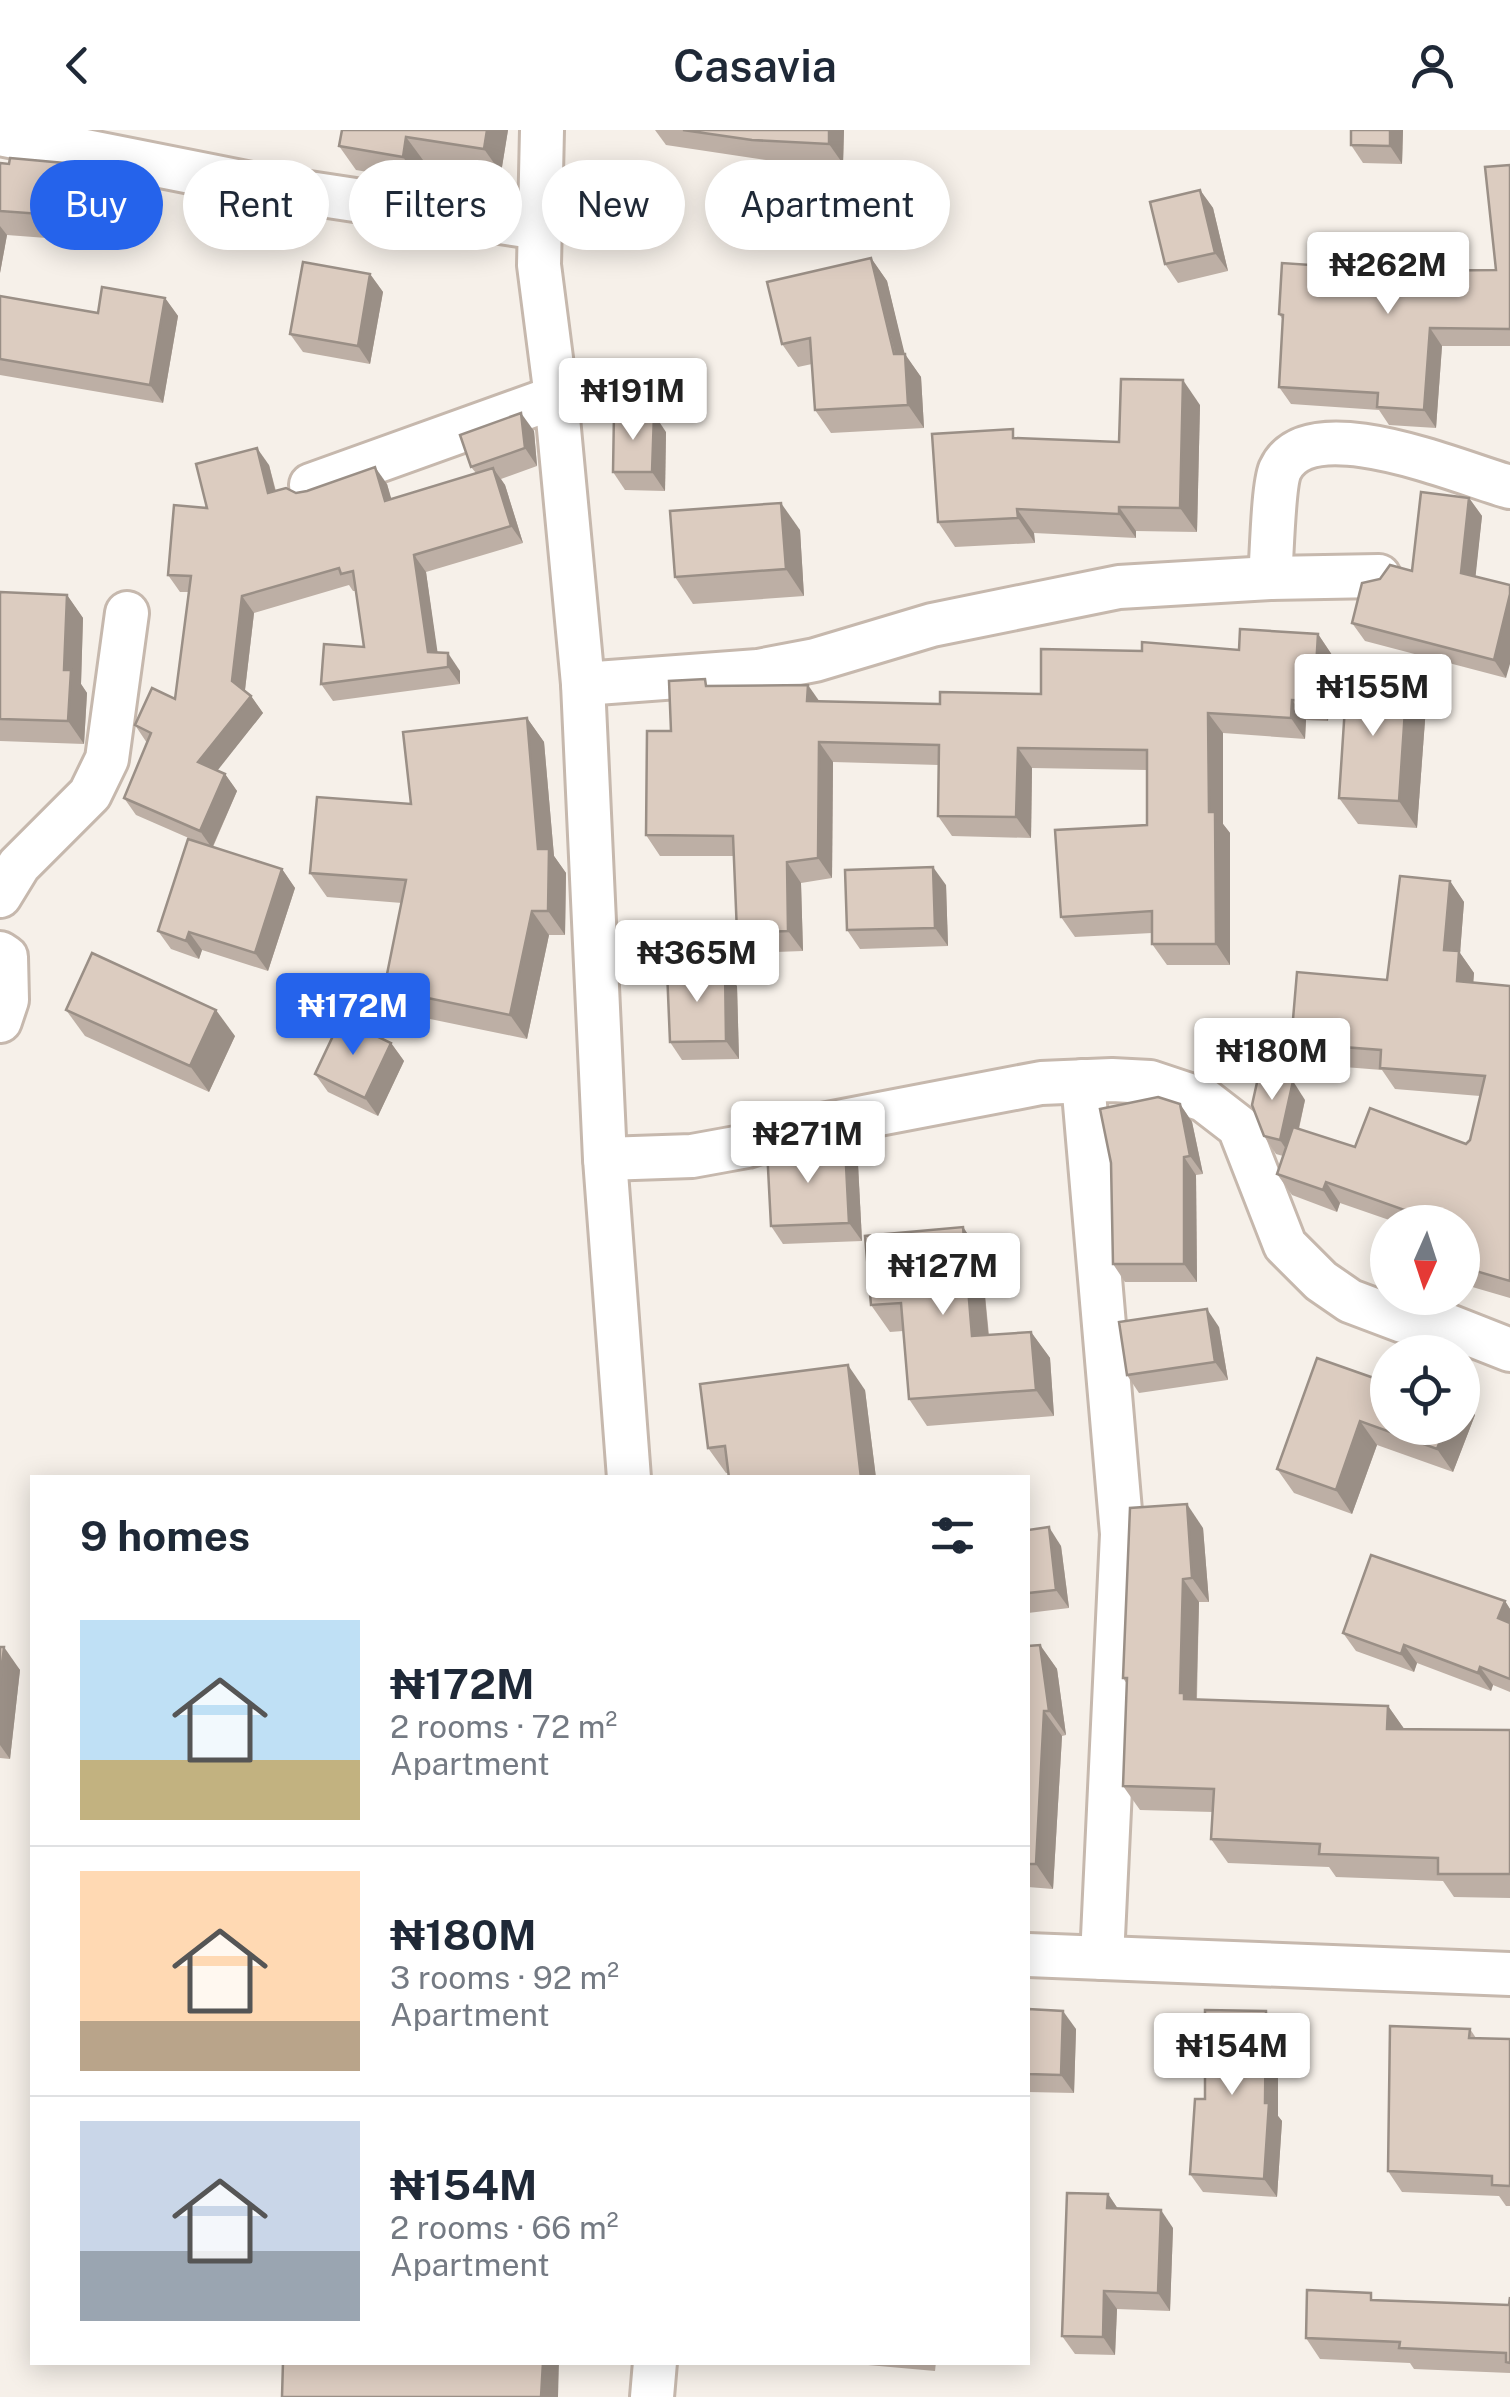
<!DOCTYPE html>
<html lang="en">
<head>
<meta charset="utf-8">
<style>
  body { margin:0; font-family:"Public Sans",sans-serif; background:#f6f6f7; color:#1f2937; height:100vh; display:flex; flex-direction:column; font-size:38px; white-space:nowrap }
  * { box-sizing:border-box; margin:0 }
  p { font-size:32px; color:#747a83 }
  .icon { flex:none; width:55px; height:55px; fill:none; stroke:currentColor; stroke-width:2; stroke-linecap:round; stroke-linejoin:round }
  .map { position:relative; flex:1; overflow:hidden }
  .details { position:absolute; left:30px; top:1345px; width:1000px; height:890px; display:flex; flex-direction:column; background:#fff; border-radius:0px; box-shadow:0 5px 25px #0003 }
  .details>* { flex:none }
  .top-card { position:absolute; left:30px; top:30px; width:1000px; height:90px; display:flex; gap:20px }
  .needle { width:65px; rotate:183deg }
  .buttons { position:absolute; left:1370px; top:1075px; display:grid; gap:20px }
  .buttons a { display:grid; place-items:center; width:110px; height:110px; border-radius:50%; background:#fff; box-shadow:0 5px 25px #0003; font-size:50px }
  .price { position:absolute; translate:-50% -85px; padding:0 22px; border-radius:10px; background:#fff; color:#222; font-size:32px; line-height:65px; filter:drop-shadow(0 2px 5px #0008) }
  .price::after { content:''; position:absolute; left:50%; top:60px; width:30px; height:22px; margin-left:-15px; background:inherit; clip-path:polygon(0 0,100% 0,50% 100%) }
  .price.active { background:#2563eb; color:#fff }
  ul { padding:0; list-style:none }
  li { display:flex; align-items:center; gap:30px; height:250px; padding:0 50px }
  li+li { border-top:2px solid #e0e1e3 }
  li span { display:grid; place-items:center; flex:none; width:280px; height:200px; border-radius:0px; color:#555 }
  li>.icon { margin-inline-start:auto }
  span .icon { width:120px; height:120px; fill:#fffc; stroke-width:1 }
  li b { font-size:42px }
  h2 { display:flex; justify-content:space-between; align-items:center; height:120px; padding:0 50px; font-size:42px }
  .tag { padding:0 35px; border-radius:45px; background:#fff; box-shadow:0 5px 25px #0003; font-size:35px; line-height:90px }
  .tag.active { background:#2563eb; color:#fff }
  header { display:flex; justify-content:space-between; align-items:center; height:130px; padding:0 50px; background:#fff; font-size:45px; font-weight:600 }
  .map>svg:first-child { display:block }
  .lines { fill:none; stroke-linecap:round; stroke-linejoin:round }
  .street-casing { stroke:#c6b8ad; stroke-width:48 }
  .street { stroke:#fff; stroke-width:42 }
  .wall { fill:#bdafa5 }
  .shaded-wall { fill:#9a8f86 }
  .building { fill:#dcccc0; stroke:#9a8f86; stroke-width:2.5 }
</style>
</head>
<body>
<header><svg class="icon" aria-label="back" viewBox="0 0 24 24"><path d="M15 5l-7 7 7 7"/></svg>Casavia<svg class="icon" aria-label="person" viewBox="0 0 24 24"><circle cx="12" cy="8" r="4"/><path d="M4 21q1-7 8-7t8 7"/></svg></header>
<div class="map">
<svg width="1510" height="2267" viewBox="0 0 1510 2267">
  <rect width="100%" height="100%" fill="#f6f0e9"/>
  <g class="lines">
    <!-- street casing -->
    <g class="street-casing">
      <g id="street">
        <polyline points="542,0 539,135 556,267 583,554 605,1029 629,1348"/>
        <polyline points="0,4 256,55 540,98"/>
        <polyline points="311,355 556,267"/>
        <path d="M1270,448C1272,426 1273,357 1280,340C1309,277 1462,344 1510,357"/>
        <polyline points="583,554 758,541 815,530 932,495 1119,457 1270,448 1379,446"/>
        <polyline points="0,766 19,735 90,664 107,629 127,483"/>
        <polyline points="0,823 6,827 7,870 0,891"/>
        <polyline points="1083,951 1122,1404 1102,1828"/>
        <polyline points="605,1029 692,1026 747,1016 801,999 1041,953 1112,950 1150,952 1204,970 1239,997 1285,1115 1321,1151 1350,1171 1403,1191 1444,1194 1510,1220"/>
        <polyline points="1028,1825 1510,1844"/>
        <polyline points="652,2267 655,2232"/>
      </g>
    </g>
    <!-- street -->
    <use href="#street" class="street"/>
  </g>
  <!-- wall -->
  <g class="wall">
    <polygon points="342,0 508,0 501,43 423,30 420,51 356,40 339,16"/>
    <polygon points="655,0 844,0 843,34 766,30 666,15"/>
    <polygon points="1403,0 1402,34 1363,33 1351,15"/>
    <polygon points="0,33 9,34 86,35 104,60 99,112 7,105 0,143"/>
    <polygon points="1510,35 1510,216 1442,216 1436,298 1389,295 1379,280 1291,274 1279,257 1283,190 1279,184 1400,141 1496,140"/>
    <polygon points="1200,60 1213,78 1228,141 1178,153 1165,134"/>
    <polygon points="871,128 887,151 904,224 921,247 924,298 831,303 815,280 812,234 798,237 782,214"/>
    <polygon points="370,144 383,162 370,234 303,222 290,204"/>
    <polygon points="0,166 98,183 165,168 178,186 163,273 0,245"/>
    <polygon points="1200,275 1197,402 1136,401 1136,408 1034,403 1035,413 955,417 938,392 1019,308 1119,312"/>
    <polygon points="534,301 537,336 501,349 505,355 523,413 426,442 437,523 460,541 460,554 333,571 321,554 364,517 356,461 353,461 349,455 254,483 245,560 251,566 263,583 217,640 225,644 237,661 213,717 282,739 295,758 268,841 202,820 199,829 171,819 158,801 207,716 136,685 124,668 147,613 135,595 175,569 189,462 180,462 168,445 269,335 276,361 296,363 387,354 391,369 476,343 471,337"/>
    <polygon points="666,302 665,361 625,360 613,342"/>
    <polygon points="1469,368 1482,386 1475,447 1506,548 1365,511 1352,493 1412,441"/>
    <polygon points="800,400 804,466 693,474 675,447"/>
    <polygon points="0,462 67,465 83,488 81,554 87,563 84,614 0,611"/>
    <polygon points="1318,504 1332,525 1328,591 1306,590 1305,609 1223,603 1223,694 1230,703 1230,835 1167,835 1152,814 1152,803 1075,807 1061,787 1147,695 1147,640 1032,638 1031,708 952,706 938,686 939,635 833,632 832,748 801,753 803,821 751,823 737,803 734,726 660,726 646,705 710,556 819,571 940,574 1041,564 1142,521 1239,520"/>
    <polygon points="1426,577 1417,698 1358,694 1339,668"/>
    <polygon points="527,588 544,612 554,726 566,743 565,805 549,805 527,909 401,883 384,859 402,773 327,767 310,743 411,674"/>
    <polygon points="1450,751 1464,772 1460,823 1474,843 1473,852 1510,856 1510,1168 1462,1154 1462,1092 1395,1092 1340,1073 1337,1082 1292,1065 1277,1044 1283,1026 1276,1024 1264,1006 1305,970 1299,999 1355,1017 1466,1014 1470,1010 1480,966 1395,959 1382,940 1306,934 1291,913 1387,850"/>
    <polygon points="946,755 948,816 860,819 847,800"/>
    <polygon points="737,856 739,929 682,930 670,912"/>
    <polygon points="66,880 235,906 209,962 85,906"/>
    <polygon points="391,913 404,931 378,986 328,962 315,944"/>
    <polygon points="1180,974 1192,992 1203,1044 1196,1045 1197,1152 1125,1152 1113,1134"/>
    <polygon points="858,1034 862,1111 783,1114 771,1096"/>
    <polygon points="963,1097 981,1124 989,1205 1031,1202 1050,1228 1054,1286 927,1296 909,1269 903,1201 890,1202 871,1175"/>
    <polygon points="1219,1197 1228,1250 1139,1263 1127,1245"/>
    <polygon points="1317,1228 1475,1285 1453,1342 1377,1315 1352,1384 1294,1363 1277,1339"/>
    <polygon points="865,1260 876,1348 729,1348 728,1343 726,1343 708,1318"/>
    <polygon points="1203,1398 1209,1472 1199,1472 1197,1569 1388,1576 1404,1599 1510,1600 1510,1768 1454,1767 1443,1751 1336,1747 1329,1737 1228,1733 1211,1709 1213,1682 1140,1680 1123,1656 1127,1554 1123,1548"/>
    <polygon points="1028,1400 1061,1416 1069,1478 1028,1483"/>
    <polygon points="1505,1471 1510,1479 1510,1562 1493,1555 1491,1561 1417,1533 1414,1542 1356,1521 1343,1503"/>
    <polygon points="1040,1515 1057,1539 1066,1605 1062,1606 1053,1759 1028,1757 1028,1516"/>
    <polygon points="0,1517 20,1540 10,1629 0,1628"/>
    <polygon points="1028,1879 1076,1899 1074,1963 1028,1962"/>
    <polygon points="1278,1899 1278,1986 1282,1991 1277,2067 1203,2062 1190,2044 1205,1969"/>
    <polygon points="1470,1899 1476,1908 1510,1909 1510,2076 1506,2076 1499,2066 1402,2062 1388,2041"/>
    <polygon points="1108,2064 1118,2079 1173,2098 1170,2181 1117,2179 1115,2225 1075,2224 1062,2206"/>
    <polygon points="1510,2167 1510,2243 1414,2239 1410,2233 1320,2229 1306,2208 1376,2170 1509,2175"/>
    <polygon points="865,2232 936,2232 935,2241 868,2235"/>
  </g>
  <!-- shaded-wall -->
  <g class="shaded-wall">
    <polygon points="487,0 508,0 501,43 484,19"/>
    <polygon points="829,0 844,0 843,34 829,14"/>
    <polygon points="1390,0 1403,0 1402,34 1390,16"/>
    <polygon points="406,7 423,30 420,51 403,27"/>
    <polygon points="86,35 104,60 99,112 82,87"/>
    <polygon points="1200,60 1213,78 1228,141 1215,123"/>
    <polygon points="0,96 7,105 0,143"/>
    <polygon points="871,128 887,151 905,225 905,224 921,247 924,298 908,275"/>
    <polygon points="370,144 383,162 370,234 358,216"/>
    <polygon points="165,168 178,186 163,273 150,255"/>
    <polygon points="1430,198 1442,216 1436,298 1424,280"/>
    <polygon points="1183,250 1200,275 1197,402 1180,378"/>
    <polygon points="521,283 534,301 537,336 525,318"/>
    <polygon points="654,284 666,302 665,361 652,342"/>
    <polygon points="257,318 269,335 280,380 268,363"/>
    <polygon points="375,337 387,354 397,388 385,371"/>
    <polygon points="493,338 505,355 523,413 511,396"/>
    <polygon points="1469,368 1482,386 1474,461 1461,443"/>
    <polygon points="781,373 800,400 804,466 786,439"/>
    <polygon points="1119,377 1136,401 1136,408 1119,384"/>
    <polygon points="1017,379 1034,403 1035,413 1018,388"/>
    <polygon points="414,425 426,442 440,539 428,522"/>
    <polygon points="1510,464 1510,534 1506,548 1494,530"/>
    <polygon points="67,465 83,488 81,554 87,563 84,614 68,591 64,540"/>
    <polygon points="242,466 254,483 244,568 232,551"/>
    <polygon points="1318,504 1332,525 1328,591 1314,571"/>
    <polygon points="448,523 460,541 460,554 448,537"/>
    <polygon points="1407,550 1426,577 1417,698 1399,671"/>
    <polygon points="808,555 822,575 807,571"/>
    <polygon points="251,566 263,583 210,650 198,632"/>
    <polygon points="1292,570 1306,590 1305,609 1291,588"/>
    <polygon points="1208,583 1223,603 1223,694 1230,703 1230,835 1216,814 1209,682"/>
    <polygon points="527,588 544,612 554,726 566,743 565,805 548,781 538,719"/>
    <polygon points="819,612 833,632 832,748 818,728"/>
    <polygon points="1018,618 1032,638 1031,708 1016,687"/>
    <polygon points="225,644 237,661 212,718 200,701"/>
    <polygon points="787,732 801,753 803,821 788,801"/>
    <polygon points="933,737 946,755 948,816 935,798"/>
    <polygon points="282,739 295,758 268,841 255,823"/>
    <polygon points="1450,751 1464,772 1460,823 1474,843 1472,872 1457,851 1444,820"/>
    <polygon points="532,781 549,805 527,909 510,885"/>
    <polygon points="189,802 202,820 199,829 186,811"/>
    <polygon points="725,838 737,856 739,929 726,911"/>
    <polygon points="216,880 235,906 209,962 190,936"/>
    <polygon points="391,913 404,931 378,986 365,968"/>
    <polygon points="1293,951 1305,970 1292,1028 1280,1010"/>
    <polygon points="1180,974 1192,992 1203,1044 1190,1026"/>
    <polygon points="845,1016 858,1034 862,1111 849,1093"/>
    <polygon points="1184,1027 1196,1045 1197,1152 1184,1134"/>
    <polygon points="1326,1052 1340,1073 1337,1082 1323,1060"/>
    <polygon points="963,1097 981,1124 991,1233 972,1206"/>
    <polygon points="1207,1179 1219,1197 1228,1250 1215,1232"/>
    <polygon points="1031,1202 1050,1228 1054,1286 1036,1260"/>
    <polygon points="848,1235 865,1260 876,1348 861,1348"/>
    <polygon points="1462,1268 1475,1285 1453,1342 1437,1319 1445,1298 1462,1298"/>
    <polygon points="1360,1291 1377,1315 1352,1384 1336,1360"/>
    <polygon points="1187,1374 1203,1398 1209,1472 1192,1448"/>
    <polygon points="1049,1397 1061,1416 1069,1478 1056,1460"/>
    <polygon points="1183,1449 1199,1472 1196,1580 1180,1563"/>
    <polygon points="1505,1471 1510,1479 1510,1505 1498,1488"/>
    <polygon points="1040,1515 1057,1539 1066,1605 1049,1581"/>
    <polygon points="1404,1515 1417,1533 1414,1542 1401,1524"/>
    <polygon points="4,1517 20,1540 10,1629 0,1615 0,1555"/>
    <polygon points="1480,1537 1493,1555 1491,1561 1478,1543"/>
    <polygon points="1388,1576 1405,1600 1387,1599"/>
    <polygon points="1044,1581 1062,1606 1053,1759 1036,1734"/>
    <polygon points="1063,1881 1076,1899 1074,1963 1061,1945"/>
    <polygon points="1266,1881 1278,1899 1278,1986 1282,1991 1277,2067 1264,2049"/>
    <polygon points="1108,2064 1120,2082 1107,2078"/>
    <polygon points="1161,2080 1173,2098 1170,2181 1158,2163"/>
    <polygon points="1104,2161 1117,2179 1115,2225 1103,2207"/>
    <polygon points="543,2232 559,2232 558,2267 541,2267"/>
  </g>
  <!-- building -->
  <g class="building">
    <polygon points="342,0 487,0 484,19 406,7 403,27 339,16"/>
    <polygon points="683,0 829,0 829,14 752,10"/>
    <polygon points="1351,0 1390,0 1390,16 1351,15"/>
    <polygon points="10,28 86,35 82,87 0,81 0,33 9,34"/>
    <polygon points="1510,35 1510,199 1430,198 1424,280 1377,277 1378,263 1279,257 1283,185 1279,184 1282,133 1400,141 1496,140 1485,37"/>
    <polygon points="1200,60 1215,123 1165,134 1150,72"/>
    <polygon points="871,128 894,224 905,224 908,275 815,280 810,208 782,214 767,152"/>
    <polygon points="303,132 370,144 358,216 290,204"/>
    <polygon points="102,157 165,168 150,255 0,229 0,166 98,183"/>
    <polygon points="1121,249 1183,250 1180,378 1119,377 1119,384 1017,379 1018,388 938,392 932,304 1013,299 1013,308 1119,312"/>
    <polygon points="521,283 525,318 471,337 460,305"/>
    <polygon points="614,283 654,284 652,342 613,342"/>
    <polygon points="257,318 268,363 286,358 296,363 307,361 375,337 385,371 493,338 511,396 414,425 428,522 448,523 448,537 321,554 324,514 364,517 353,441 341,444 339,438 242,466 232,551 251,566 198,632 225,644 200,701 124,668 151,603 135,595 152,558 175,569 191,446 168,445 174,375 207,378 196,334"/>
    <polygon points="1421,362 1469,368 1461,443 1510,455 1510,464 1494,530 1352,493 1362,453 1380,449 1390,435 1412,441"/>
    <polygon points="781,373 786,439 675,447 670,381"/>
    <polygon points="0,462 67,465 64,540 71,540 68,591 0,589"/>
    <polygon points="1240,499 1318,504 1314,571 1292,570 1291,588 1208,583 1209,682 1215,682 1216,814 1152,814 1152,781 1061,787 1055,700 1147,695 1147,620 1018,618 1016,687 938,686 939,615 819,612 818,728 787,732 788,801 737,803 733,706 646,705 647,601 671,601 669,551 705,549 706,556 808,555 807,571 940,574 940,562 1041,564 1041,519 1142,521 1142,512 1239,520"/>
    <polygon points="1347,546 1407,550 1399,671 1339,668"/>
    <polygon points="527,588 538,719 549,719 548,781 532,781 510,885 384,859 406,750 310,743 317,667 411,674 403,602"/>
    <polygon points="188,709 282,739 255,823 189,802 186,811 158,801"/>
    <polygon points="933,737 935,798 847,800 845,740"/>
    <polygon points="1400,746 1450,751 1444,820 1459,821 1457,851 1510,856 1510,1151 1462,1137 1462,1092 1438,1092 1326,1052 1323,1060 1277,1044 1293,997 1355,1017 1370,978 1466,1014 1470,1010 1485,946 1380,938 1381,920 1291,913 1297,842 1387,850"/>
    <polygon points="92,823 216,880 190,936 66,880"/>
    <polygon points="725,838 726,911 670,912 667,840"/>
    <polygon points="341,889 391,913 365,968 315,944"/>
    <polygon points="1260,939 1293,951 1280,1010 1264,1006 1252,975"/>
    <polygon points="1158,967 1180,974 1190,1026 1184,1027 1184,1134 1113,1134 1111,1033 1100,979"/>
    <polygon points="845,1016 849,1093 771,1096 767,1019"/>
    <polygon points="963,1097 972,1206 1031,1202 1036,1260 909,1269 901,1173 871,1175 865,1106"/>
    <polygon points="1207,1179 1215,1232 1127,1245 1119,1192"/>
    <polygon points="1317,1228 1388,1253 1388,1298 1445,1298 1437,1319 1360,1291 1336,1360 1277,1339"/>
    <polygon points="848,1235 861,1348 729,1348 725,1316 708,1318 700,1254"/>
    <polygon points="1187,1374 1192,1448 1183,1449 1180,1563 1184,1563 1184,1569 1388,1576 1387,1599 1510,1600 1510,1744 1438,1744 1438,1728 1319,1724 1320,1714 1211,1709 1214,1659 1123,1656 1127,1548 1123,1548 1130,1378"/>
    <polygon points="1049,1397 1056,1460 1028,1463 1028,1400"/>
    <polygon points="1371,1425 1505,1471 1498,1488 1510,1493 1510,1549 1480,1537 1478,1543 1404,1515 1401,1524 1343,1503"/>
    <polygon points="1040,1515 1049,1581 1044,1581 1036,1734 1028,1734 1028,1516"/>
    <polygon points="0,1517 4,1517 0,1555"/>
    <polygon points="1028,1879 1063,1881 1061,1945 1028,1944"/>
    <polygon points="1205,1880 1266,1881 1265,1973 1269,1973 1264,2049 1190,2044 1195,1969 1205,1969"/>
    <polygon points="1390,1896 1470,1899 1469,1908 1510,1909 1510,2056 1492,2055 1492,2046 1388,2041"/>
    <polygon points="1067,2063 1108,2064 1107,2078 1161,2080 1158,2163 1104,2161 1103,2207 1062,2206"/>
    <polygon points="1307,2160 1371,2163 1371,2170 1509,2175 1510,2167 1510,2233 1506,2232 1506,2223 1399,2218 1400,2212 1306,2208"/>
    <polygon points="283,2232 543,2232 541,2267 282,2267"/>
  </g>
</svg>
<div class="buttons">
<a><svg class="needle" viewBox="-14 -14 28 28"><path d="M0-13l5 13h-10z" fill="#e53935"/><path d="M0 13l5-13h-10z" fill="#747a83"/></svg></a>
<a><svg class="icon" aria-label="locate" viewBox="0 0 24 24"><circle cx="12" cy="12" r="6"/><path d="M12 2v4M12 18v4M2 12h4M18 12h4"/></svg></a>
</div>
<b class="price" style="left:1388px;top:187px">₦262M</b>
<b class="price" style="left:633px;top:313px">₦191M</b>
<b class="price" style="left:1373px;top:609px">₦155M</b>
<b class="price" style="left:697px;top:875px">₦365M</b>
<b class="price active" style="left:353px;top:928px">₦172M</b>
<b class="price" style="left:1272px;top:973px">₦180M</b>
<b class="price" style="left:808px;top:1056px">₦271M</b>
<b class="price" style="left:943px;top:1188px">₦127M</b>
<b class="price" style="left:1232px;top:1968px">₦154M</b>
<div class="top-card">
<a class="tag active">Buy</a>
<a class="tag">Rent</a>
<a class="tag">Filters</a>
<a class="tag">New</a>
<a class="tag">Apartment</a>
</div>
<section class="details">
<h2>9 homes<svg class="icon" aria-label="filters" viewBox="0 0 24 24"><path d="M4 7h16M4 17h16"/><circle cx="9" cy="7" r="2"/><circle cx="15" cy="17" r="2"/></svg></h2>
<ul>
<li><span style="background:linear-gradient(#bfe0f5 70%,#c2b280 0)"><svg class="icon" aria-label="home" viewBox="0 0 24 24"><path d="M3 11l9-7 9 7M6 9v11h12V9"/></svg></span><div><b>₦172M</b><p>2 rooms · 72 m²</p><p>Apartment</p></div></li>
<li><span style="background:linear-gradient(#ffd9b3 75%,#b9a48a 0)"><svg class="icon" aria-label="home" viewBox="0 0 24 24"><path d="M3 11l9-7 9 7M6 9v11h12V9"/></svg></span><div><b>₦180M</b><p>3 rooms · 92 m²</p><p>Apartment</p></div></li>
<li><span style="background:linear-gradient(#c9d6e8 65%,#9aa5b1 0)"><svg class="icon" aria-label="home" viewBox="0 0 24 24"><path d="M3 11l9-7 9 7M6 9v11h12V9"/></svg></span><div><b>₦154M</b><p>2 rooms · 66 m²</p><p>Apartment</p></div></li>
</ul>
</section>
</div>
</body>
</html>
